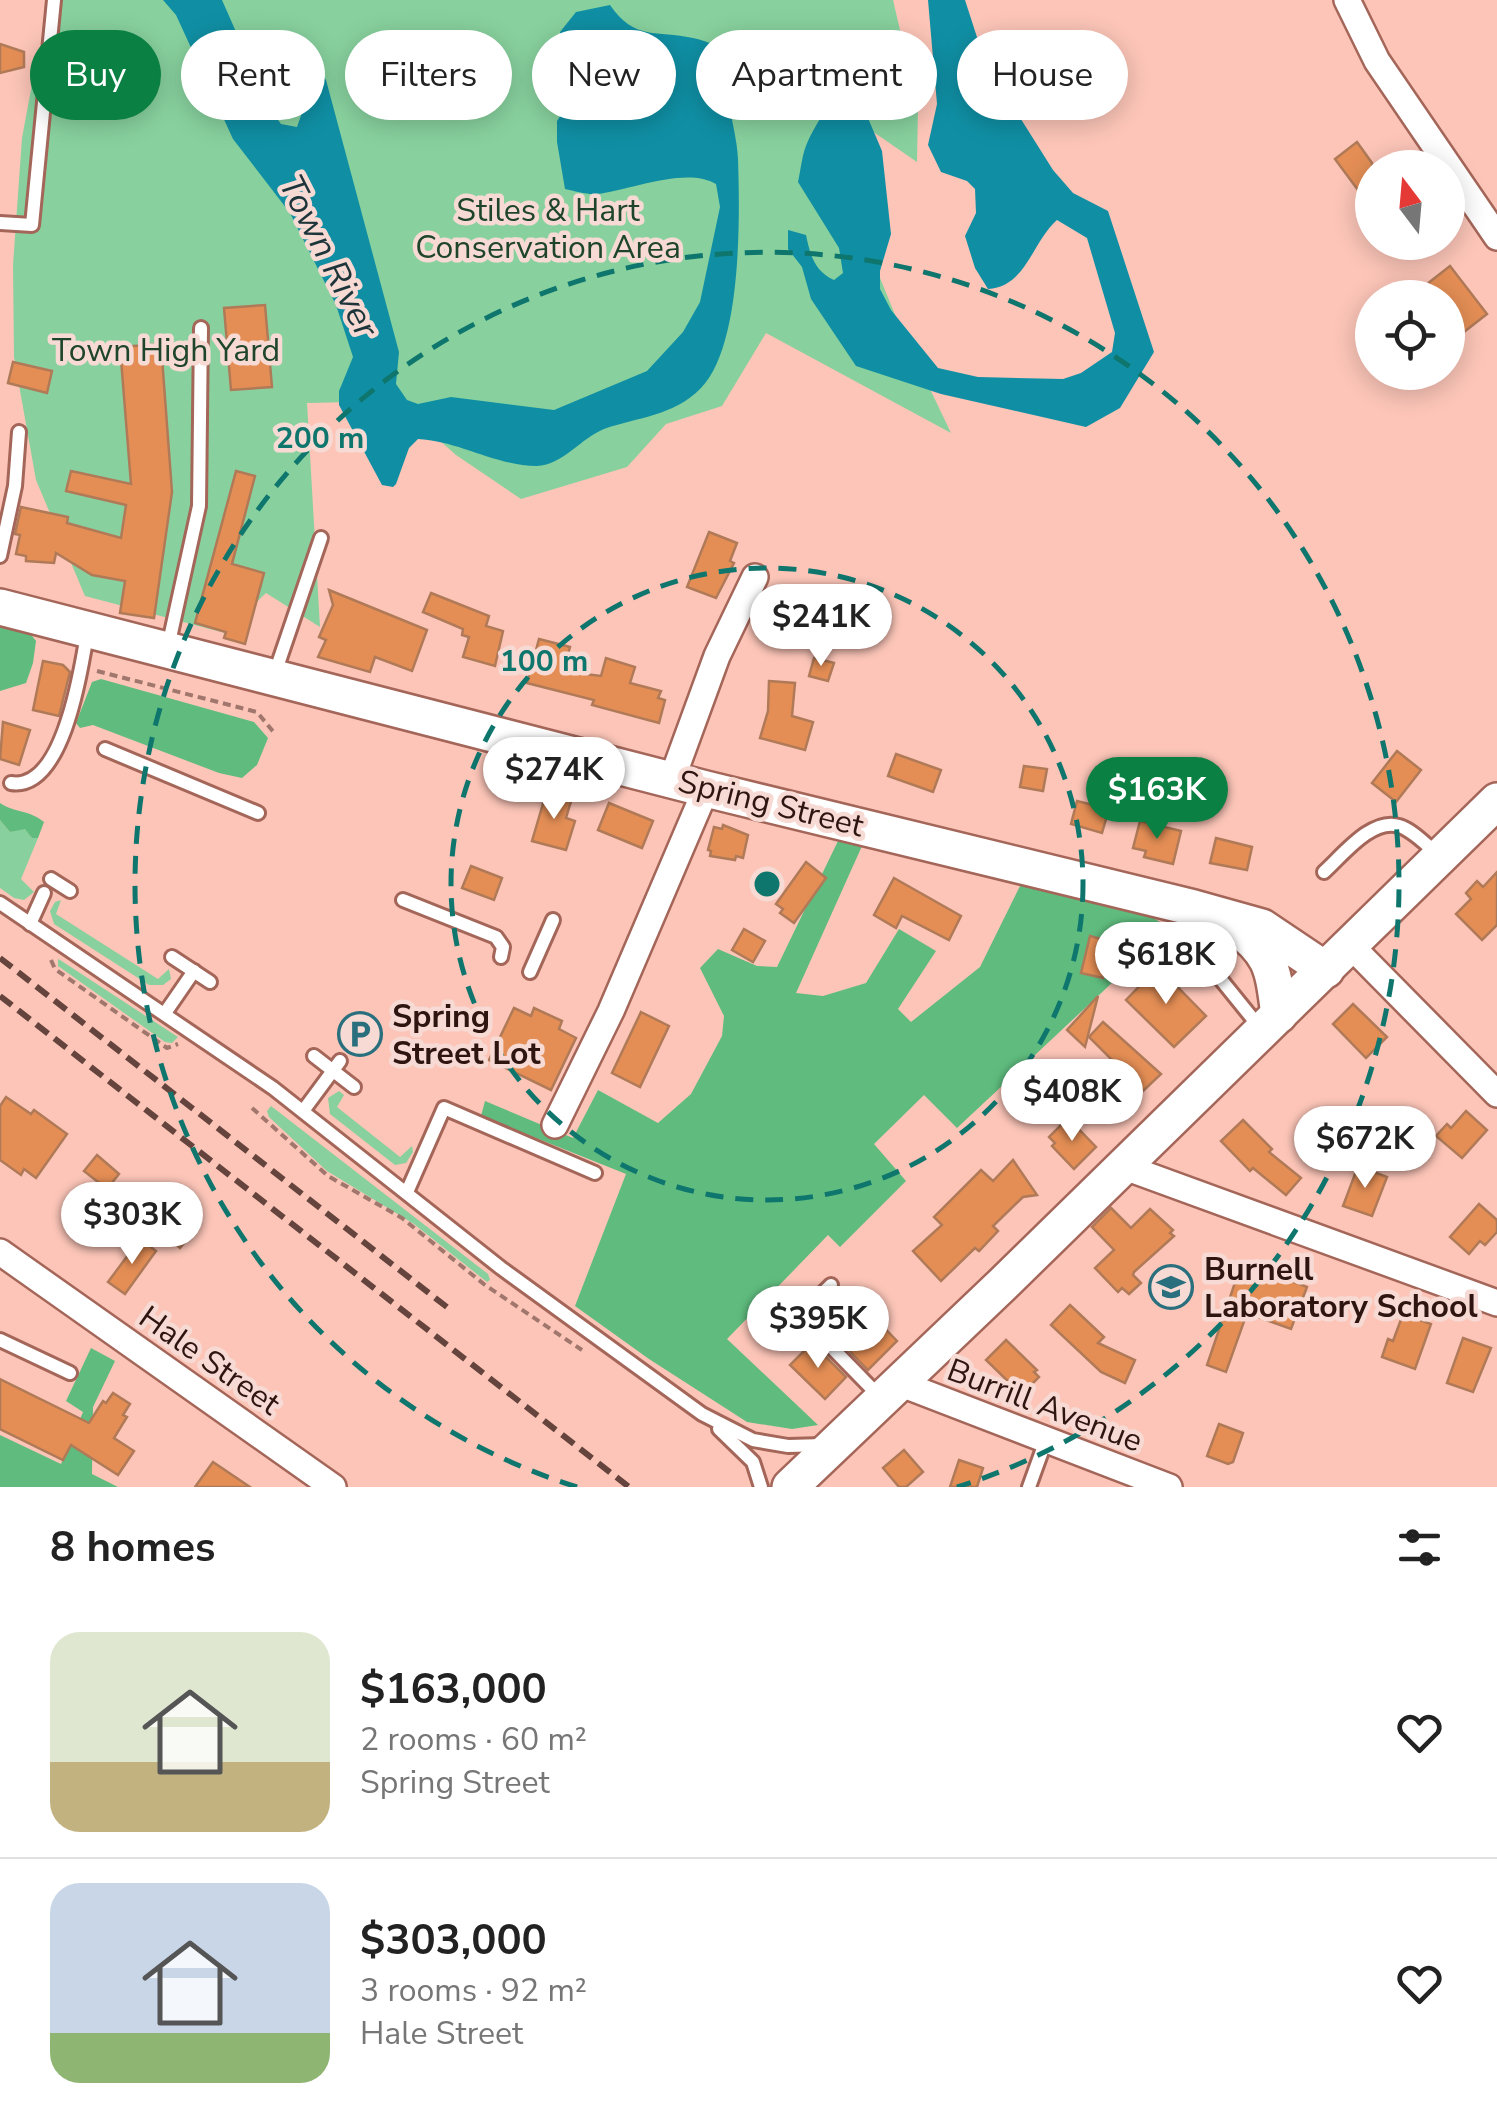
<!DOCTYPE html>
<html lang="en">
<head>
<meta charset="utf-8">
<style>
  body { margin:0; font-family:"Nunito Sans",sans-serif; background:#f2f2f2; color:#222; height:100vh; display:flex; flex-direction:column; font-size:38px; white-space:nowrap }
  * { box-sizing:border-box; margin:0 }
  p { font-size:32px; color:#767676 }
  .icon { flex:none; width:55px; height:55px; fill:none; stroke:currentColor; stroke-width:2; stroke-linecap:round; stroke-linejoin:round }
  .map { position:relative; height:1487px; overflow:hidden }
  .sheet { display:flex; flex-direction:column; background:#fff; flex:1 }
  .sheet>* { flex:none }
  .hud { position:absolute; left:30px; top:30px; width:1438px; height:90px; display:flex; gap:20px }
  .needle { width:65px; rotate:344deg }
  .fabs { position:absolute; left:1355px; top:150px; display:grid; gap:20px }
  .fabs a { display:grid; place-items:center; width:110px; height:110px; border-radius:50%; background:#fff; box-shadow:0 5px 25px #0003; font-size:50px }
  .price { position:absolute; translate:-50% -85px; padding:0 22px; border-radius:35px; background:#fff; color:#222; font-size:32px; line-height:65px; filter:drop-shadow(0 2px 5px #0008) }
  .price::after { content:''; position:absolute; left:50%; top:60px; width:30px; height:22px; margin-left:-15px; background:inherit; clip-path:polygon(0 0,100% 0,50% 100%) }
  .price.current { background:#0b8043; color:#fff }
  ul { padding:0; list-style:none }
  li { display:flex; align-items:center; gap:30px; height:250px; padding:0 50px }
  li+li { border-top:2px solid #e0e0e0 }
  li span { display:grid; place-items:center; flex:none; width:280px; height:200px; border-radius:30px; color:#555 }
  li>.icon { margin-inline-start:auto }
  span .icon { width:120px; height:120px; fill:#fffc; stroke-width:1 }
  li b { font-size:42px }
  h2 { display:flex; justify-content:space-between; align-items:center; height:120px; padding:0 50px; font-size:42px }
  .tag { padding:0 35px; border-radius:45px; background:#fff; box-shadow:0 5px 25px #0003; font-size:35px; line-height:90px }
  .tag.current { background:#0b8043; color:#fff }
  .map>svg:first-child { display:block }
  .green { fill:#88d19e }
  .forest { fill:#5fbc7e }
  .water { fill:#108fa4 }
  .building { fill:#e48e55; stroke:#b07a58; stroke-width:2.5 }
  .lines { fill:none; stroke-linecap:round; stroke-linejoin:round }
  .lane-casing { stroke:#a46659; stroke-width:18 }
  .street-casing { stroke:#a46659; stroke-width:30 }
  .secondary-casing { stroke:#a46659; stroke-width:40 }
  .path { stroke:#a1776d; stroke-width:4; stroke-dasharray:8 5; stroke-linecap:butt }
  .lane { stroke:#fff; stroke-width:12 }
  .street { stroke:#fff; stroke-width:25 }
  .secondary { stroke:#fff; stroke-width:35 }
  .rail { stroke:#65443d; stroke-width:6; stroke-dasharray:15 8; stroke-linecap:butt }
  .ring { fill:none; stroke:#0f766e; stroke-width:5; stroke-dasharray:18 12 }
  .labels { text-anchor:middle; stroke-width:9; stroke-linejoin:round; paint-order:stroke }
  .park-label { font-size:32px; fill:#1e452b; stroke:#f6dad3 }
  .street-label { font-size:32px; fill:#2e1510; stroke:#f6dad3 }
  .poi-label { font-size:32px; font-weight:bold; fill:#2e1510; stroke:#f6dad3; text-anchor:start }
  .water-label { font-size:35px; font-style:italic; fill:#1d353a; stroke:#f6dad3 }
  .centre { fill:#0f766e; stroke:#f6dad3; stroke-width:5 }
  .ring-label { font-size:30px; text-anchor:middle; font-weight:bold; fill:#0f766e; stroke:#f6dad3; stroke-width:9; stroke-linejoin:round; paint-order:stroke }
</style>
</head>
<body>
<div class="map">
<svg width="1497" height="1487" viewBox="0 0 1497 1487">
  <rect width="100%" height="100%" fill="#fcc5b8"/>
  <!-- green -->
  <g class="green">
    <polygon points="58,0 893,0 918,107 917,162 872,131 860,229 898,322 951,433 766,333 722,406 666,424 627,467 521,499 456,455 395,401 307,403 320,627 266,593 225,633 85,596 36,480 14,357 13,265 22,138 33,79"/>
    <polygon points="0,820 10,832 25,828 32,838 38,838 21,879 34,892 24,900 14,898 0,888"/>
    <polygon points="61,900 56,914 158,979 169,969 171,979 163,985 149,985 54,924 50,911 55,902"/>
    <polygon points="58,959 60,960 178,1037 172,1043 165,1042 58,966"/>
    <polygon points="339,1091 344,1095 337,1107 400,1157 412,1146 413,1152 406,1163 395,1165 330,1114 328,1098"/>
    <polygon points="271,1106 488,1274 490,1280 487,1282 414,1224 327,1171 269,1117 267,1111"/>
  </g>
  <!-- forest -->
  <g class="forest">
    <polygon points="0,625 29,632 36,641 33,663 26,683 0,691"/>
    <polygon points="101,679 254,722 268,738 257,765 242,778 219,773 93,725 80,728 76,723 92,682"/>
    <path d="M0,803C15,813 30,810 44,822L38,838H32L25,829L10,832L0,820Z"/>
    <polygon points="838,841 862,846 796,993 823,996 866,983 899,929 936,951 898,1009 911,1022 980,967 1021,884 1148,914 1164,925 1161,937 957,1128 924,1095 874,1144 906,1181 840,1247 828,1235 727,1339 818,1425 792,1429 747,1422 649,1359 575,1306 626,1174 481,1116 485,1101 573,1138 598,1090 658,1123 691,1094 722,1036 724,1016 700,968 718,949 757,966 777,967"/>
    <polygon points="91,1348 115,1361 93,1407 92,1474 118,1487 0,1487 0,1435 61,1464 83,1412 66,1401"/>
  </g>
  <!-- water -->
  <path class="water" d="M163,0H222L270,109L281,124L297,127L305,104V66L315,65L326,80L399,352L396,384L407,400L418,404L451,397L554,410L647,371L683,332L700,302L720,207L716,184C687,166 630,190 597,194C587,195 575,191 565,189L557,142V121L583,81L563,52L560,32L576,12L610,5C635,41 656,30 693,38C707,40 724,51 738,51C745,50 754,45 761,43C799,29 839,18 865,59L856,90L882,151L891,234L880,271V289L891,310L938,368L978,377L1063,379L1081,373L1112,352L1115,333L1087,238L1057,220C1032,242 1026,287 988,289L975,268L965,236L976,213L975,189L967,181L941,172L928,145L937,104L928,0H965L985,62L1053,170L1073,193L1108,211L1154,352L1120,408L1086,427L941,394L856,366L811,299L802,267L788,249V230L806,235C810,254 814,271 834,280L843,273L839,248L798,182C801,169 802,153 808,141C823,109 845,93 813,61C782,63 754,83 728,98C731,118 737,139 738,159C740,217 742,346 701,388C674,416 638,417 604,429C581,438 563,465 537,466C496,466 459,441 418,439L409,448L396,484L393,487L382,485L339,405V391L353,357L336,305L290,213L233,139L176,15Z"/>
  <!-- building -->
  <g class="building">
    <polygon points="0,44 24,52 24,67 0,73"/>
    <polygon points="1357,142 1372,163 1372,209 1335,159"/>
    <polygon points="1450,266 1487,314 1464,332 1448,311 1448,298 1437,298 1427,284"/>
    <polygon points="265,305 272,387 231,390 224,308"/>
    <polygon points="161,344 172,492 154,618 120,613 125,581 92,575 56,553 54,563 26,561 26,556 16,554 20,535 15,534 21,507 68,517 67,523 121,538 126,505 66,491 71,471 131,484 120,347"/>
    <polygon points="13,362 52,371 47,393 8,383"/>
    <polygon points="236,471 255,476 232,564 264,573 245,644 224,638 226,632 195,623"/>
    <polygon points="709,532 737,543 730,561 734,563 716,598 687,587"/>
    <polygon points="329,590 427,630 412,671 375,657 370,672 318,657 326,640 319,637 333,605"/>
    <polygon points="431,593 489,616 486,626 503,631 495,666 463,657 469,637 462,635 463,629 423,612"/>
    <polygon points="539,639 570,647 565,665 571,667 569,672 601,676 606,658 635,667 630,683 661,691 658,698 665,700 659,723 592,705 594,700 527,683"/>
    <polygon points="814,658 834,663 828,681 809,676"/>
    <polygon points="43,661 63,665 70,672 59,716 33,710"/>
    <polygon points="769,681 795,683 792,716 813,722 805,750 760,738 768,711"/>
    <polygon points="3,722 30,730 19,765 0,759"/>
    <polygon points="1397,751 1421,770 1396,802 1372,783"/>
    <polygon points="896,754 941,770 933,792 888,776"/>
    <polygon points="1024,766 1047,769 1043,791 1020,787"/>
    <polygon points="547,790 572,798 566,818 575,821 566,850 532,841"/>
    <polygon points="1077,801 1109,809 1102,833 1071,824"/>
    <polygon points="609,803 653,821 642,848 598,830"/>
    <polygon points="1140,821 1181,831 1173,864 1144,857 1146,851 1133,848"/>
    <polygon points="723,825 748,835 743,858 736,856 735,860 710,856 711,851 708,850 714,827 722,829"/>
    <polygon points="1216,838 1252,847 1247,870 1210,863"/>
    <polygon points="806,862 826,878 794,923 780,913 783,909 776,904"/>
    <polygon points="471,866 502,878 494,900 462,888"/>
    <polygon points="1497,872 1497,925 1482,940 1456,914 1471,899 1466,893 1477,881 1483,887"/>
    <polygon points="894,878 961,916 949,940 902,916 896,928 874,915"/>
    <polygon points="744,929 765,941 753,962 732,950"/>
    <polygon points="1090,936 1112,942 1103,978 1081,973"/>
    <polygon points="1158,967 1206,1016 1174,1047 1126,1000"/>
    <polygon points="1098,996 1085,1047 1067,1030"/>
    <polygon points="1353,1004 1387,1037 1366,1058 1333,1024"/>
    <polygon points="514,1008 531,1016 534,1008 562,1021 559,1029 576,1038 551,1090 489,1060"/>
    <polygon points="641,1012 669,1026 640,1087 612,1073"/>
    <polygon points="1103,1022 1161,1074 1143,1091 1089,1037"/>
    <polygon points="6,1097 31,1114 34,1110 67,1134 36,1178 24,1169 21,1175 0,1160 0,1106"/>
    <polygon points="1466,1111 1487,1130 1462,1158 1436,1136 1447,1124 1451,1128"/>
    <polygon points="1068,1118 1096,1147 1074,1169 1052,1146 1055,1143 1049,1137"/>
    <polygon points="1243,1120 1272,1149 1269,1152 1301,1178 1286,1195 1253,1168 1250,1171 1221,1141"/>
    <polygon points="1397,1126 1417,1146 1402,1162 1381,1143"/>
    <polygon points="97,1155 119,1174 107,1189 84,1171"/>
    <polygon points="1013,1160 1037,1195 1023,1197 993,1226 998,1231 979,1251 975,1248 941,1281 913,1251 942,1225 934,1217 981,1170 993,1181"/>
    <polygon points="1358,1166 1387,1177 1372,1216 1343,1206"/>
    <polygon points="1479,1204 1497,1220 1497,1232 1485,1245 1480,1241 1469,1254 1450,1237"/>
    <polygon points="1111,1208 1131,1228 1150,1209 1173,1230 1170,1233 1174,1236 1134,1272 1133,1275 1141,1283 1129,1294 1122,1288 1118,1292 1095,1268 1114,1250 1092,1227"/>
    <polygon points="181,1220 194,1231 180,1248 166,1236"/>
    <polygon points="140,1239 156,1251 125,1294 108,1282"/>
    <polygon points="1242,1262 1307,1287 1291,1329 1247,1313 1226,1372 1207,1365"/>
    <polygon points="855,1298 897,1341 868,1370 836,1337 845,1328 834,1317"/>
    <polygon points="1070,1305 1104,1337 1098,1343 1135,1360 1125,1383 1101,1372 1051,1325"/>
    <polygon points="1403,1314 1431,1324 1415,1369 1382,1357 1388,1339 1393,1341"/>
    <polygon points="1463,1338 1491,1348 1473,1392 1447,1383"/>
    <polygon points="1006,1340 1037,1370 1034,1372 1039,1377 1026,1390 1021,1386 1017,1390 986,1360"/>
    <polygon points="812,1343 846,1377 825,1399 790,1365"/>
    <polygon points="0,1379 89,1423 103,1401 106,1403 113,1393 130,1404 123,1415 127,1417 114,1438 134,1451 118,1475 71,1445 63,1460 0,1429"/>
    <polygon points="1219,1424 1243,1433 1233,1462 1228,1464 1207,1456"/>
    <polygon points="904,1450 923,1472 906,1487 899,1487 883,1468"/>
    <polygon points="959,1460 983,1468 977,1487 950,1487"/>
    <polygon points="213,1462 250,1487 195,1487"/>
  </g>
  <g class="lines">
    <!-- lane casing -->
    <g class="lane-casing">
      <g id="lane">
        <polyline points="0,223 32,225 54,0"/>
        <polyline points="0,556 15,486 19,432"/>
        <polyline points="168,647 199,506 201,328"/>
        <polyline points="275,673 321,538"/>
        <polyline points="105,749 258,813"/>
        <path d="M11,783C63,791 81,671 87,634"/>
        <path d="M1324,872C1342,856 1372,817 1399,826C1413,830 1427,846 1439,855"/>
        <polyline points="51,879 70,891"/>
        <polyline points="403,900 496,937 503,947 501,957"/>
        <polyline points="0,903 273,1088 501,1268 702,1414 753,1440 788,1446 824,1445"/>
        <polyline points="1182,910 1189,940 1261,1029"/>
        <polyline points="30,924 44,893"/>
        <polyline points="172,957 210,982"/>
        <polyline points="530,972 553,920"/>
        <polyline points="165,1013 194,971"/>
        <polyline points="314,1056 354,1087"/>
        <polyline points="303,1111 340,1061"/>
        <polyline points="407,1192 444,1108 595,1173"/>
        <polyline points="800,1315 880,1397"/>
        <polyline points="0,1340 70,1373"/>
        <polyline points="775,1340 831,1285"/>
        <polyline points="719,1429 753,1462 761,1487"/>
        <polyline points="1029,1487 1046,1440"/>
      </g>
    </g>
    <!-- street casing -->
    <g class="street-casing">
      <g id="street">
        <polyline points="1347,0 1377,61 1497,237"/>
        <polyline points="672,779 717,656 755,577"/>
        <polyline points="1351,946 1497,1094"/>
        <polyline points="555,1125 611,1011 706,789"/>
        <polyline points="1122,1166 1497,1303"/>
        <polyline points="0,1252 333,1487"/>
        <polyline points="899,1383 1169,1487"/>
      </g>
    </g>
    <!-- secondary casing -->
    <g class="secondary-casing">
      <g id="secondary">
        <polyline points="0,607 706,789 1194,908 1262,927 1326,970"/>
        <path d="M1234,926C1273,953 1273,971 1279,1015"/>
        <polyline points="790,1487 1004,1283 1497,801"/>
      </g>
    </g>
    <!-- path -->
    <g class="path">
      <polyline points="97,671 257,712 276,735"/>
      <polyline points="51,960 55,969 167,1048 178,1044"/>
      <polyline points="252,1108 328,1176 402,1218 485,1285 582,1350"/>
    </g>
    <!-- lane -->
    <use href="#lane" class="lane"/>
    <!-- street -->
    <use href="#street" class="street"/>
    <!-- secondary -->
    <use href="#secondary" class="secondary"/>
    <!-- rail -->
    <g class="rail">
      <polyline points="0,958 452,1311"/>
      <polyline points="0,996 629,1487"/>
    </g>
  </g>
  <!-- distance rings -->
  <g class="ring">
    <circle cx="767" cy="884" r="316"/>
    <path d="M577 1487A632 632 0 1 1 957 1487"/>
  </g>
  <!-- icons -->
  <defs>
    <g id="parking-ring" transform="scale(2.25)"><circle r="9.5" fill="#f6dad3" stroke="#296f7d" stroke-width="1.5"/><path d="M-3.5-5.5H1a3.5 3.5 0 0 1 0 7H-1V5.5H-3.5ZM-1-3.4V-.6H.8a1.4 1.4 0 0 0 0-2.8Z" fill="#296f7d"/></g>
    <g id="university-ring" transform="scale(2.25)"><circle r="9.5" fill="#f6dad3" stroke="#296f7d" stroke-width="1.5"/><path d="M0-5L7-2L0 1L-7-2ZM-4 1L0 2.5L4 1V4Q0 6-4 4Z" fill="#296f7d"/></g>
  </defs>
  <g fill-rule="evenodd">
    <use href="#parking-ring" x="360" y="1034"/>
    <use href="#university-ring" x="1171" y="1287"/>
  </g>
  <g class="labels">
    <!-- park labels -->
    <g class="park-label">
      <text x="548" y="221">Stiles &amp; Hart<tspan x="548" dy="37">Conservation Area</tspan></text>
      <text x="166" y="361">Town High Yard</text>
    </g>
    <!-- street labels -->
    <g class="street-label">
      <text transform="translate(771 803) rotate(14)" y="11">Spring Street</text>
      <text transform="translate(210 1360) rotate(35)" y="11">Hale Street</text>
      <text transform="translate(1045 1405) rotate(21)" y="11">Burrill Avenue</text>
    </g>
    <!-- poi labels -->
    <g class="poi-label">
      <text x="392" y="1027">Spring<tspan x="392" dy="37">Street Lot</tspan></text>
      <text x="1204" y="1280">Burnell<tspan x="1204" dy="37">Laboratory School</tspan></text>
    </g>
    <!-- water labels -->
    <g class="water-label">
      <text transform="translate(329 256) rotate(63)" y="12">Town River</text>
    </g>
  </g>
  <circle cx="767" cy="884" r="15" class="centre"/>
  <g class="ring-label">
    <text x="320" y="448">200 m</text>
    <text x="544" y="671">100 m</text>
  </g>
</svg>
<div class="fabs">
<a><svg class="needle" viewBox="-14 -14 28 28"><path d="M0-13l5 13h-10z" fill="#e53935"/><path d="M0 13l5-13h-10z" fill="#767676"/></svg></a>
<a><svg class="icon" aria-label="locate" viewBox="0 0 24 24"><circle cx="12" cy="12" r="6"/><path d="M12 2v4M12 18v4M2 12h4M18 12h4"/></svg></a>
</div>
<b class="price" style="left:821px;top:669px">$241K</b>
<b class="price" style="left:554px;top:822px">$274K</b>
<b class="price current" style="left:1157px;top:842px">$163K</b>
<b class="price" style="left:1166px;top:1007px">$618K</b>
<b class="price" style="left:1072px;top:1144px">$408K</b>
<b class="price" style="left:1365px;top:1191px">$672K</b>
<b class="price" style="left:132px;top:1267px">$303K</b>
<b class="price" style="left:818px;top:1371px">$395K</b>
<div class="hud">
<a class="tag current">Buy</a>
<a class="tag">Rent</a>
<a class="tag">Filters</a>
<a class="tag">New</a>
<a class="tag">Apartment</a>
<a class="tag">House</a>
</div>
</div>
<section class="sheet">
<h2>8 homes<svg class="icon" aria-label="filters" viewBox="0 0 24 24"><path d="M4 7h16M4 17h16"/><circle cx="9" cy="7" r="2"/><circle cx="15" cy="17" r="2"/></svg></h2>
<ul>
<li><span style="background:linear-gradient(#dfe7d0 65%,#c2b280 0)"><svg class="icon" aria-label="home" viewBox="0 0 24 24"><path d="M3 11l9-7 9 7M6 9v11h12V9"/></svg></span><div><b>$163,000</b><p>2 rooms · 60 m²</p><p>Spring Street</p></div><svg class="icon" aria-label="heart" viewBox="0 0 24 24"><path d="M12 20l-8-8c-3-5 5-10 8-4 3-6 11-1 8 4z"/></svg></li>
<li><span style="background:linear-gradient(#c9d6e8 75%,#8fb573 0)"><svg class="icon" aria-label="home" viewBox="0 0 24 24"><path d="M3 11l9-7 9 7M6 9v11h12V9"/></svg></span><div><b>$303,000</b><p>3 rooms · 92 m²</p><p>Hale Street</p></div><svg class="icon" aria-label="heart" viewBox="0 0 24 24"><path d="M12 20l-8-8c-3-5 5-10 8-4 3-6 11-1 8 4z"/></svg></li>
</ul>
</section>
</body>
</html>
